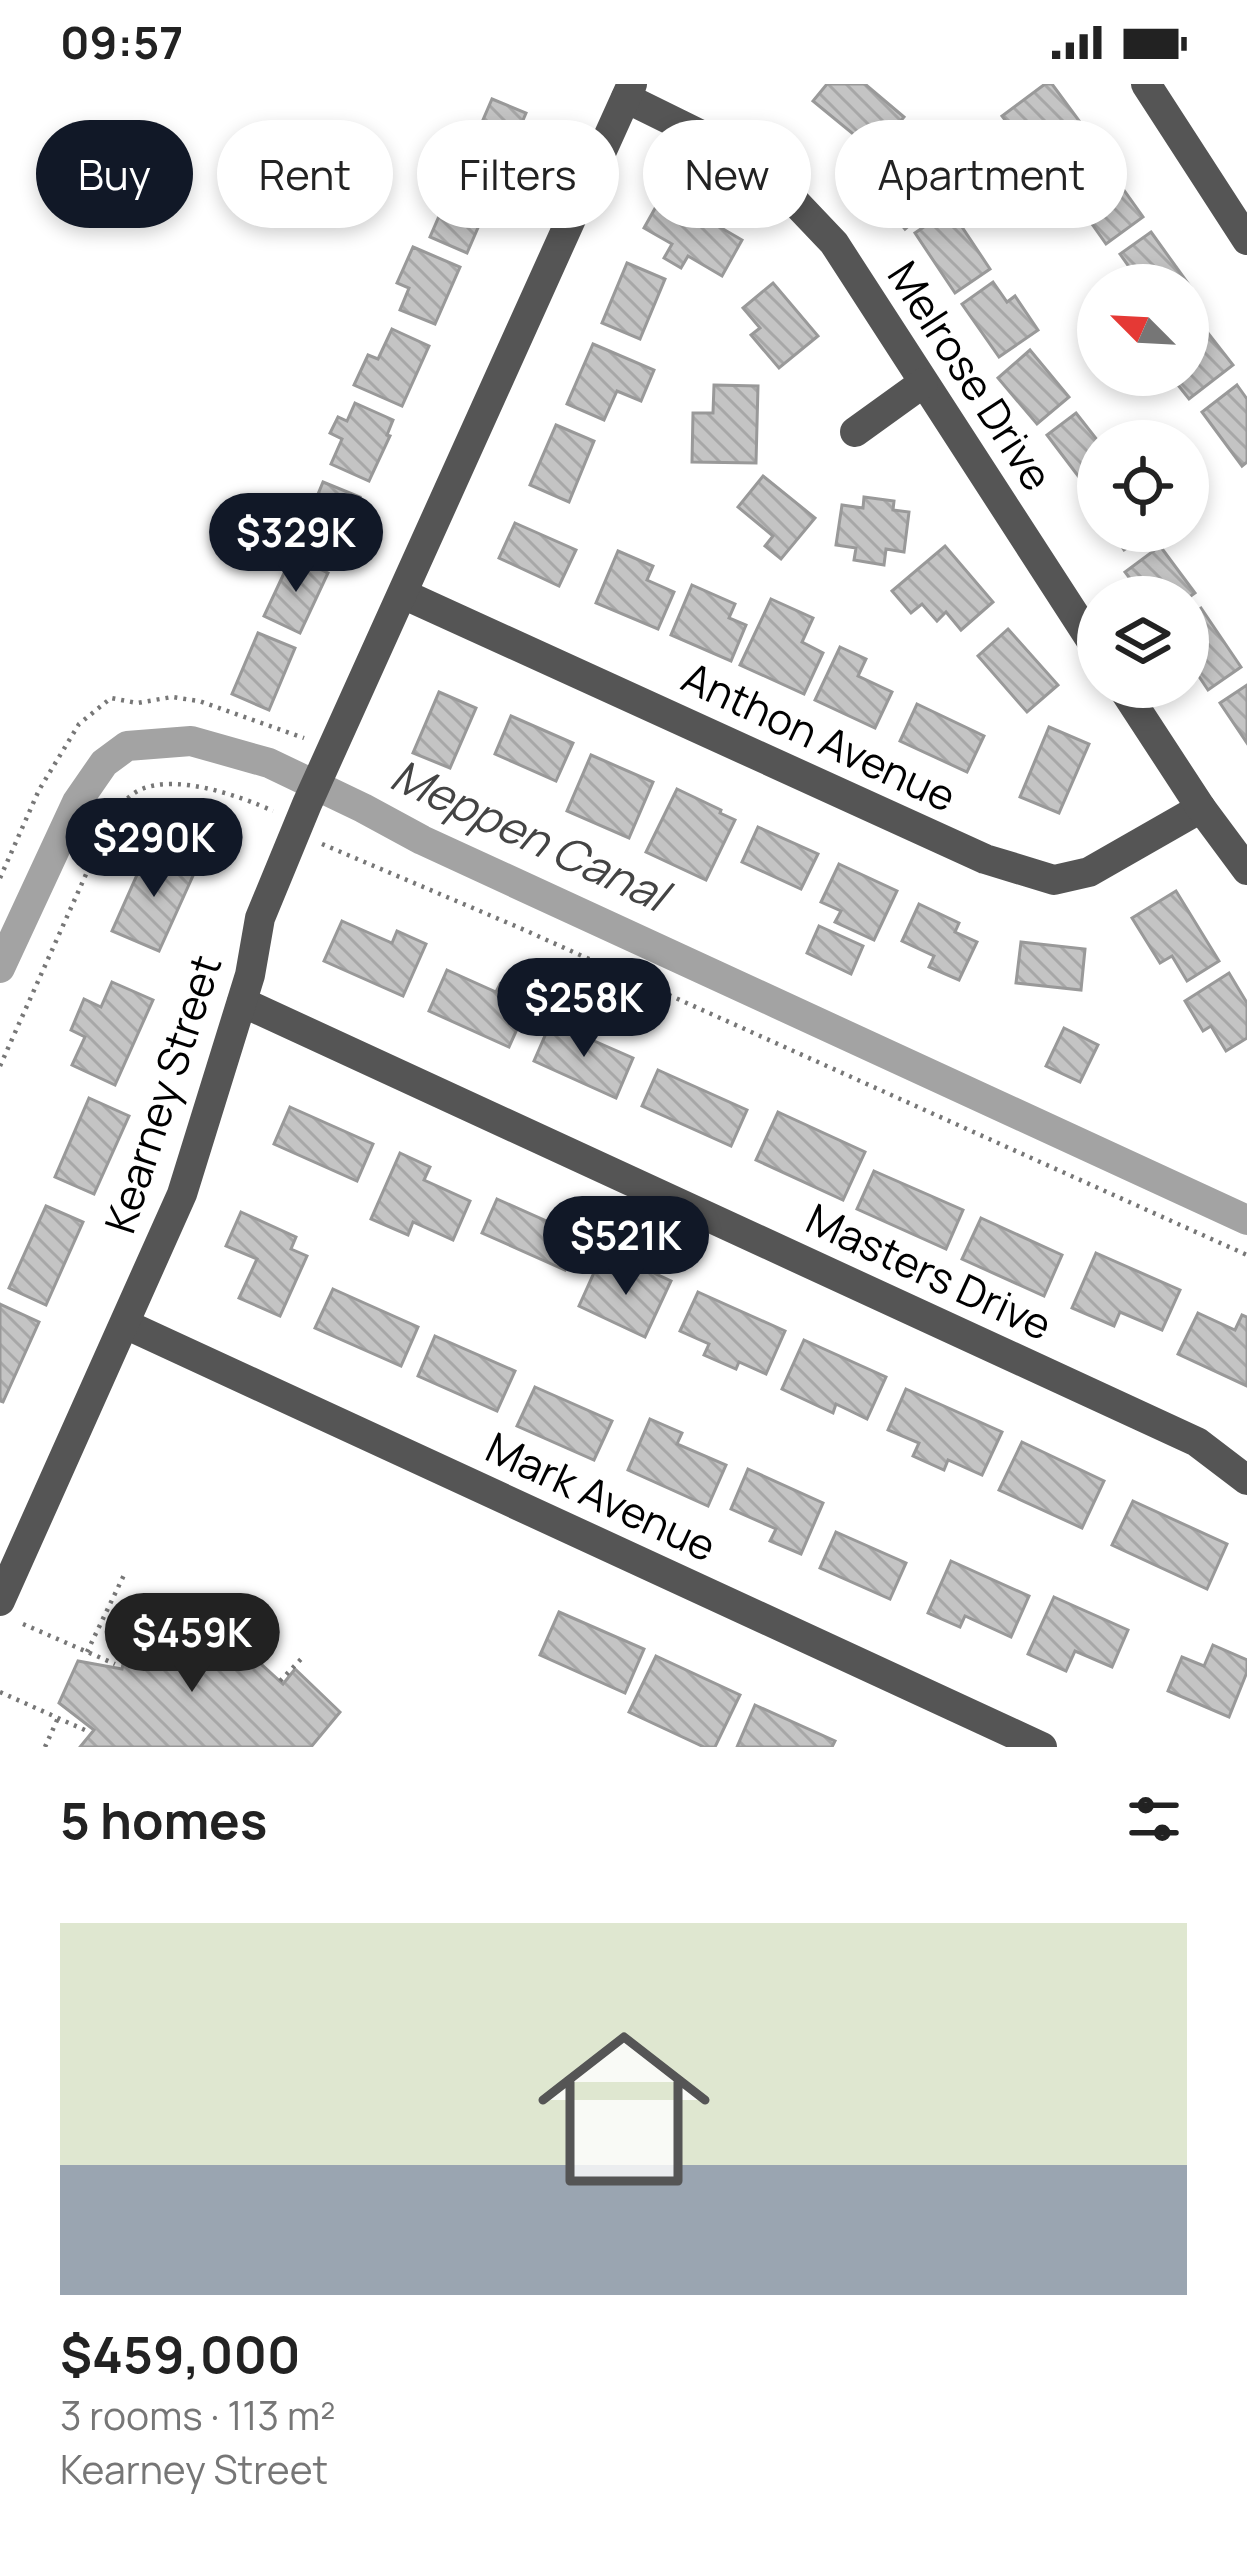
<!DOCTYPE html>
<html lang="en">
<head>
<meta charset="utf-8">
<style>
  body { margin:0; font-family:Manrope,sans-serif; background:#f2f2f2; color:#222; height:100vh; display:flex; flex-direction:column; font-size:45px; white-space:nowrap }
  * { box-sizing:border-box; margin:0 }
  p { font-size:39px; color:#767676 }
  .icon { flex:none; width:66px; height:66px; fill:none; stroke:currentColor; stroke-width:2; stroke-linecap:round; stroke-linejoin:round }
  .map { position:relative; height:1663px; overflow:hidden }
  .sheet { display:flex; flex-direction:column; background:#fff; flex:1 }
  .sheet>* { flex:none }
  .hud { position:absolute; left:36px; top:36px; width:1176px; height:108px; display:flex; gap:24px }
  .needle { width:78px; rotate:294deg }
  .buttons { position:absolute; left:1077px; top:180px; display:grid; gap:24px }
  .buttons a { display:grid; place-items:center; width:132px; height:132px; border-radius:50%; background:#fff; box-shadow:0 6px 18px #0003; font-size:60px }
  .price { position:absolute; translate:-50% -102px; padding:0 27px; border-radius:42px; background:#111827; color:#fff; font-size:39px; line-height:78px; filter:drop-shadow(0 3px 6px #0008) }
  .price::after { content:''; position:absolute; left:50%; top:72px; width:36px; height:27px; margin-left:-18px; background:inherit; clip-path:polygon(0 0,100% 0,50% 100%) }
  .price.selected { background:#222; color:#fff }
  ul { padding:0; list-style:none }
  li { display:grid; align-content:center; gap:24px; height:636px; padding:0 60px }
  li+li { border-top:3px solid #e0e0e0 }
  li span { display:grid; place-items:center; height:372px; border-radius:0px; color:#555 }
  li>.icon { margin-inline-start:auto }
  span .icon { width:216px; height:216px; fill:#fffc; stroke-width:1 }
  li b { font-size:51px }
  h2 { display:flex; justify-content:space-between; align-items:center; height:144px; padding:0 60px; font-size:51px }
  .chip { padding:0 42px; border-radius:54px; background:#fff; box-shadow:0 6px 18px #0003; font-size:42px; line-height:108px }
  .chip.selected { background:#111827; color:#fff }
  .status { display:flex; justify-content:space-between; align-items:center; height:84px; padding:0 60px; background:#fff; direction:ltr }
  .status svg { height:33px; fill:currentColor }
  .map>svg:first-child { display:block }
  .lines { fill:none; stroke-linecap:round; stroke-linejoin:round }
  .canal { stroke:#a3a3a3; stroke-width:30 }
  .building { fill:url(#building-back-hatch); stroke:#999; stroke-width:3 }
  .path { stroke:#777; stroke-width:4.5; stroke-dasharray:3 6; stroke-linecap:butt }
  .minor { stroke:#555; stroke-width:30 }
  .labels { text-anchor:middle; stroke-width:9; stroke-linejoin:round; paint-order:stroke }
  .street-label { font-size:42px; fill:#000; stroke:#fff }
  .water-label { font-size:45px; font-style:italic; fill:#444; stroke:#fff }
</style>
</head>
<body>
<div class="status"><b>09:57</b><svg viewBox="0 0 49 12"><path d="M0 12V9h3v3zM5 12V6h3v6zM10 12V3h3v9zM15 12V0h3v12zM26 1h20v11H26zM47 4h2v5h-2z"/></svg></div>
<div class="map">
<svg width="1247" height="1663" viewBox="0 0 1247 1663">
  <defs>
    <pattern id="building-back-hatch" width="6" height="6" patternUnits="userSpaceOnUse" patternTransform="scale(3)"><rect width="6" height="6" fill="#c4c4c4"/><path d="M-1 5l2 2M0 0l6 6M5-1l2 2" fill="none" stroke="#a7a7a7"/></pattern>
  </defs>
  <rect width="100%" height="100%" fill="#fff"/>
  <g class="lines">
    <!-- canal -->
    <polyline class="canal" points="0,884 77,718 104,679 127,662 191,657 269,679 363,724 422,756 1247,1136"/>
  </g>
  <!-- building -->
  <g class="building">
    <polygon points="827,0 865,0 904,33 875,68 813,17"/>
    <polygon points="1045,0 1052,0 1091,53 1058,78 1039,50 1024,61 1002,32"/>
    <polygon points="492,15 526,29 501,88 467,73"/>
    <polygon points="899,71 920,96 933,85 951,105 905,145 867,99"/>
    <polygon points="1101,74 1143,133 1106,160 1064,100"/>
    <polygon points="456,93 493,109 467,169 430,153"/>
    <polygon points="663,110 742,156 722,192 688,172 681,184 664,174 672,160 644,144"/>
    <polygon points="950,125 990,185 955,209 915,149"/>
    <polygon points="1151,148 1192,205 1188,207 1188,201 1134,201 1139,197 1120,170"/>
    <polygon points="413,163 460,183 435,240 400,226 409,204 397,199"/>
    <polygon points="627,179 665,195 640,255 602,239"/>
    <polygon points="993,198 1007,218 1015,212 1038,246 999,273 962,220"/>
    <polygon points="773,199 818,252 779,284 751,251 760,244 743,224"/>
    <polygon points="1193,230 1233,281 1189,315 1170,291 1188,291 1188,234"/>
    <polygon points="392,245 429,262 402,322 354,301 368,271 378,275"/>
    <polygon points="593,260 654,286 641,317 617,307 604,336 567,320"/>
    <polygon points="1030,266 1069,313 1037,340 998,294"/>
    <polygon points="714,301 758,302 756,379 692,378 693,329 713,329"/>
    <polygon points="1237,301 1247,315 1247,378 1242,382 1202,328"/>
    <polygon points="355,319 393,336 387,351 390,352 369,397 331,380 342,355 330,349 338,333 347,337"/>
    <polygon points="1076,329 1098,357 1098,384 1082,397 1047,351"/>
    <polygon points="556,341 594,357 569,418 530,401"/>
    <polygon points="763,392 815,434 781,475 765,462 773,452 738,423"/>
    <polygon points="323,398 360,413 336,474 298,459"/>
    <polygon points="864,413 894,417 893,426 909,428 904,468 886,465 884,481 854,476 856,464 836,461 842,421 863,424"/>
    <polygon points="515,439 576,466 559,502 499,474"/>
    <polygon points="1112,447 1152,447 1124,466"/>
    <polygon points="945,462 993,518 961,546 946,528 937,537 922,520 911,529 892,507"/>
    <polygon points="1160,462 1195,509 1188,514 1144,513 1125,488"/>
    <polygon points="618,467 653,482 647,496 674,508 658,545 596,519"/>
    <polygon points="292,472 328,489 300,549 264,532"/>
    <polygon points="692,501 735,520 729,534 746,541 731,577 671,551"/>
    <polygon points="771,515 813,534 802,558 823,569 804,610 740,581"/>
    <polygon points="1201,524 1241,583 1208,606 1188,576 1188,533"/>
    <polygon points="1008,545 1058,601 1027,628 978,572"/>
    <polygon points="258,549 295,564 269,626 232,610"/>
    <polygon points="840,563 866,575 858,592 892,608 875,644 815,616"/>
    <polygon points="1247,601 1247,659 1220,619"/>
    <polygon points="439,608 476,624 450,684 413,669"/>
    <polygon points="917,620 984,652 967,688 900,657"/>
    <polygon points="511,632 573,659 556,697 495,670"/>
    <polygon points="1049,643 1089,660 1059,729 1020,713"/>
    <polygon points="591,671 653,698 629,754 567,727"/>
    <polygon points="677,705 721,726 720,729 735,736 706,796 646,768"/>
    <polygon points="758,743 818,770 801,805 742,778"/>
    <polygon points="149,764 196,785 159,867 112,847"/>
    <polygon points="839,780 897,807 874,856 835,838 841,827 821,818"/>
    <polygon points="1176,807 1219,877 1187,897 1172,872 1160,879 1132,834"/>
    <polygon points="919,820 959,839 955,848 977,858 959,896 929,883 934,872 902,857"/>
    <polygon points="342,837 392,859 397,847 426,860 403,912 324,877"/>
    <polygon points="819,842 863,862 851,890 807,869"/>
    <polygon points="1021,858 1085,865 1081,906 1016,899"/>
    <polygon points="447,886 496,908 500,900 531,914 509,963 429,927"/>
    <polygon points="1229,889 1247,919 1247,954 1226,967 1211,942 1203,947 1185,917"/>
    <polygon points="112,898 153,916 115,1001 72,981 85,953 71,946 84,915 101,923"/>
    <polygon points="551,938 633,974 616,1014 534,977"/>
    <polygon points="1064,944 1098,961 1080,998 1046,982"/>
    <polygon points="658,986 747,1026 731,1062 642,1022"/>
    <polygon points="89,1014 129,1032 94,1110 55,1093"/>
    <polygon points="290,1023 373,1060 357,1097 274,1060"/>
    <polygon points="778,1028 865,1068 843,1116 756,1076"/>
    <polygon points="400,1069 430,1083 424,1096 470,1117 453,1156 413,1138 408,1151 371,1135"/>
    <polygon points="874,1087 963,1126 946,1165 857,1125"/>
    <polygon points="497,1115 580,1152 565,1186 482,1149"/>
    <polygon points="46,1122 83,1138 46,1221 9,1204"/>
    <polygon points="241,1128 296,1153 291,1165 307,1172 280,1232 239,1214 257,1175 226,1162"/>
    <polygon points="981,1134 1062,1171 1044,1212 962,1175"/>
    <polygon points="1096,1169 1180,1206 1162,1246 1120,1228 1114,1242 1072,1224"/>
    <polygon points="597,1182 632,1198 639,1182 671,1197 645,1253 579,1222"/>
    <polygon points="333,1205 418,1243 401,1282 315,1244"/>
    <polygon points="698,1208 785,1247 766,1290 739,1278 736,1285 704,1271 709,1260 680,1247"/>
    <polygon points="0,1220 39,1238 3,1318 0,1317"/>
    <polygon points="1198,1229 1235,1246 1242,1231 1247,1233 1247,1302 1178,1270"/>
    <polygon points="435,1252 515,1287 497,1327 418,1292"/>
    <polygon points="804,1256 886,1293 867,1335 836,1320 833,1329 782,1305"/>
    <polygon points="535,1303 612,1337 594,1376 517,1342"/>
    <polygon points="906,1305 1002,1348 982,1391 948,1376 944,1386 913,1372 919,1359 888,1346"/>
    <polygon points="650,1335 682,1349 677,1360 726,1381 708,1422 628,1386"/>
    <polygon points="1022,1358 1104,1397 1082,1444 999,1406"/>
    <polygon points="748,1385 823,1419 801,1470 770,1457 776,1445 731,1425"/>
    <polygon points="1133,1417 1227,1460 1207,1505 1112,1461"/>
    <polygon points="836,1448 906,1479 890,1515 820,1484"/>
    <polygon points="951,1477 1029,1512 1011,1553 965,1532 960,1543 928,1529"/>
    <polygon points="1054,1513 1128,1546 1112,1583 1075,1567 1066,1587 1028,1570"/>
    <polygon points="559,1528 644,1565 625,1609 540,1571"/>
    <polygon points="133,1529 190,1536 188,1553 239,1560 283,1600 295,1585 340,1628 311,1663 80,1663 94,1646 59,1619 78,1577 122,1585"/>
    <polygon points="1213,1561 1247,1576 1247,1588 1229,1633 1168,1607 1182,1573 1204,1582"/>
    <polygon points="656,1572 740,1611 715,1663 704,1663 629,1628"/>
    <polygon points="755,1621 835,1657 832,1663 737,1663"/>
  </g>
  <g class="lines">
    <!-- path -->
    <g class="path">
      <polyline points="322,760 520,844 1247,1171"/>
      <polyline points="0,794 39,706 79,640 111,614 137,619 172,613 199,617 304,654"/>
      <path d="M0,982L105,748C114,732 124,712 142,705C178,690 240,712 273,727"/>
      <polyline points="165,1532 167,1511"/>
      <polyline points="23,1540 115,1580"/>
      <polyline points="87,1568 124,1491"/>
      <polyline points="280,1597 303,1573"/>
      <polyline points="0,1608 87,1647"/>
      <polyline points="45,1663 58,1634"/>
    </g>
    <!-- minor -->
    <g class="minor">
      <polyline points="1146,0 1247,156"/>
      <polyline points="626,14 758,79 834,159 1098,567"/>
      <polyline points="855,348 923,299"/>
      <polyline points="403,510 985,775 1054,796 1089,788 1201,724"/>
      <polyline points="1122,603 1201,724 1247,786"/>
      <polyline points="242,918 1197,1358 1247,1396"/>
      <polyline points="125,1240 1042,1663"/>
      <polyline points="0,1517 182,1110 250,891 260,834 307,720 632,0"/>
    </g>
  </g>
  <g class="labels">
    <!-- street labels -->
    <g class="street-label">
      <text transform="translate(970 292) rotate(57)" y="15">Melrose Drive</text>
      <text transform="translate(819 653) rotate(25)" y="15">Anthon Avenue</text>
      <text transform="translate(163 1010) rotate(-72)" y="15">Kearney Street</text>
      <text transform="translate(929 1188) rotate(25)" y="15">Masters Drive</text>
      <text transform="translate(601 1413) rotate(25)" y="15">Mark Avenue</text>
    </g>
    <!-- water labels -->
    <g class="water-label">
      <text transform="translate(529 751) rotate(25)" y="16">Meppen Canal</text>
    </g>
  </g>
</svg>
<div class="buttons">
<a><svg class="needle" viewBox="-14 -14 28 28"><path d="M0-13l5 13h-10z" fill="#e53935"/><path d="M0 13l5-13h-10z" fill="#767676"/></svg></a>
<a><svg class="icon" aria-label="locate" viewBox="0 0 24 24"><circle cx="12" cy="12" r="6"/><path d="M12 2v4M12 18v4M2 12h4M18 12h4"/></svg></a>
<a><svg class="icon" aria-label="layers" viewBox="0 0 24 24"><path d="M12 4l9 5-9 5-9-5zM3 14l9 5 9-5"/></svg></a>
</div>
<b class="price" style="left:296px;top:511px">$329K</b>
<b class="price" style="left:154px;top:816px">$290K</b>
<b class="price" style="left:584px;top:976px">$258K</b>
<b class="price" style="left:626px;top:1214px">$521K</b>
<b class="price selected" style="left:192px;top:1611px">$459K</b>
<div class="hud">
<a class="chip selected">Buy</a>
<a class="chip">Rent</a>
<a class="chip">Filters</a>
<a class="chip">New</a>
<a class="chip">Apartment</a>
</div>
</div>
<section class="sheet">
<h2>5 homes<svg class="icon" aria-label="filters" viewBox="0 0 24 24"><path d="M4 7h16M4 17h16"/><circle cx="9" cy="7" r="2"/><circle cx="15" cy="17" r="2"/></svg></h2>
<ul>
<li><span style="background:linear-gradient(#dfe7d0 65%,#9aa5b1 0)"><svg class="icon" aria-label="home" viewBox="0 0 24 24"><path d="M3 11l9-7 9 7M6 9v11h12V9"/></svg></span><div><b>$459,000</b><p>3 rooms · 113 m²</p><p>Kearney Street</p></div></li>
</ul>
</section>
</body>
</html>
